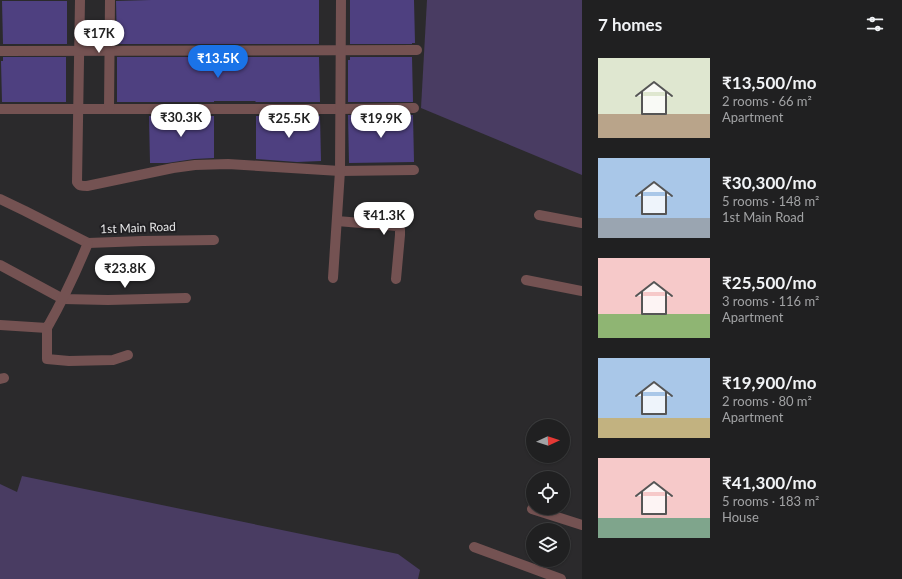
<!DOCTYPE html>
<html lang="en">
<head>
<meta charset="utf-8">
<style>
  body { margin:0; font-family:Lato,sans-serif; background:#28282a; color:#f1f3f6; height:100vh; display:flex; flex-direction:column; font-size:15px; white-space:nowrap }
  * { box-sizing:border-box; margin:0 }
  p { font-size:13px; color:#a2a3a5 }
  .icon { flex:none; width:22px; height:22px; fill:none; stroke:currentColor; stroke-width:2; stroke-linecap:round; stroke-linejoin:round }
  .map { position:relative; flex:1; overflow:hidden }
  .drawer { display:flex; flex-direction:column; background:#202021; width:320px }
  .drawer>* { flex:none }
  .needle { width:26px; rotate:87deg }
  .controls { position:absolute; left:526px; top:419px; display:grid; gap:8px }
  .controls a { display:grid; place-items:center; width:44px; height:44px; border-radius:50%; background:#202021; box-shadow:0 1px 3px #0004,0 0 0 1px #3d3e3f; font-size:20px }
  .price { position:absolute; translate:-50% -34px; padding:0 9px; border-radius:14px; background:#fff; color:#222; font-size:13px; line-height:26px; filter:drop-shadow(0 1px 2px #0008) }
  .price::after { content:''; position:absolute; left:50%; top:24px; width:12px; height:9px; margin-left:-6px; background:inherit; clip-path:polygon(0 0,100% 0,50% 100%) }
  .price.active { background:#1a73e8; color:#fff }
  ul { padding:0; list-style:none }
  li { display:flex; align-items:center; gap:12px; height:100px; padding:0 16px }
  li span { display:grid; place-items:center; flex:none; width:112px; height:80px; border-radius:0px; color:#555 }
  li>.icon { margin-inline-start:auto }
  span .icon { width:48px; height:48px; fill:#fffc; stroke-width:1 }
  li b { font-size:17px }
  h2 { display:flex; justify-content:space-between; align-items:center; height:48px; padding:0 16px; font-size:17px }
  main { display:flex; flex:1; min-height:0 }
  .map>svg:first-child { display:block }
  .green { fill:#493c62 }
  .building { fill:#4e4080 }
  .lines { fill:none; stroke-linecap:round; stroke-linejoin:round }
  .minor { stroke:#745252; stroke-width:10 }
  .labels { text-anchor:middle; stroke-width:4; stroke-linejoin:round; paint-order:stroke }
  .street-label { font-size:12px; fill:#e8e8e9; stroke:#212023 }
</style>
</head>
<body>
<main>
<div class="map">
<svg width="582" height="579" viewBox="0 0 582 579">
  <rect width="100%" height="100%" fill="#2b2a2c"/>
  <!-- green -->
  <g class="green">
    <polygon points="427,0 582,0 582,175 421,108"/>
    <polygon points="22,476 398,554 420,570 418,579 0,579 0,484 17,492"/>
  </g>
  <!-- building -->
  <g class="building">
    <polygon points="151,0 319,0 319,44 117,44 116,1"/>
    <polygon points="350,0 414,0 415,43 412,43 412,44 350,44"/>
    <polygon points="2,1 67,1 67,44 3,44"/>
    <polygon points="3,57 66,57 66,102 2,102 1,61 3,61"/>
    <polygon points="117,57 319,57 320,102 256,102 255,101 214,101 214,102 117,102"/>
    <polygon points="350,57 412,57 413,102 348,102 348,60 350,60"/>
    <polygon points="348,115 413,115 414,162 349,163"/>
    <polygon points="149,116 214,116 214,158 194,159 167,163 150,163"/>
    <polygon points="256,116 320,116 321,161 297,162 256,159"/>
  </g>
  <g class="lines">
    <!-- minor -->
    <g class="minor">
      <path d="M80,0L77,182C79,186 82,186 87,186L173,168L195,165L228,164L340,171L414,170"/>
      <polyline points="0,51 417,50"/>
      <polyline points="0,109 341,109 414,108"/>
      <polyline points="109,109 110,0"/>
      <polyline points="0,199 25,211 88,243 143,241 214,240"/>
      <polyline points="539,215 582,223"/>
      <polyline points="337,221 397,226 400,229 400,235 396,279"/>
      <polyline points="0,265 63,299 108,300 186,298"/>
      <polyline points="333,278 340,171 341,0"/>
      <polyline points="526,280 582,291"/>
      <path d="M0,325L47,328C63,300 76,272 88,243"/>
      <polyline points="47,328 47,359 69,361 113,360 128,355"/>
      <polyline points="0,379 4,378"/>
      <polyline points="532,509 582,525"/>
      <polyline points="474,547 561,579"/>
    </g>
  </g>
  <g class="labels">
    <!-- street labels -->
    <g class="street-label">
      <text transform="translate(138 228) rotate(-2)" y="4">1st Main Road</text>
    </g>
  </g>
</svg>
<div class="controls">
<a><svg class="needle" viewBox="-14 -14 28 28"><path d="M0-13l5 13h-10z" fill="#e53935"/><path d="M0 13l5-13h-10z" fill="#a2a3a5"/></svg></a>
<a><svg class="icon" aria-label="locate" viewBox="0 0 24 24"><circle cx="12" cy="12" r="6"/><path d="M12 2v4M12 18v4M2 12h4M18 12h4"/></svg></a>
<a><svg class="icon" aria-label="layers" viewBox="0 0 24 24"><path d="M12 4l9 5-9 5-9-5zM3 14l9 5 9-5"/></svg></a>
</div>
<b class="price" style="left:99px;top:54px">₹17K</b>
<b class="price active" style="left:218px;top:79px">₹13.5K</b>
<b class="price" style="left:181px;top:138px">₹30.3K</b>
<b class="price" style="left:289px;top:139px">₹25.5K</b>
<b class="price" style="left:381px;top:139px">₹19.9K</b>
<b class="price" style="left:384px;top:236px">₹41.3K</b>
<b class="price" style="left:125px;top:289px">₹23.8K</b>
</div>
<section class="drawer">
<h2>7 homes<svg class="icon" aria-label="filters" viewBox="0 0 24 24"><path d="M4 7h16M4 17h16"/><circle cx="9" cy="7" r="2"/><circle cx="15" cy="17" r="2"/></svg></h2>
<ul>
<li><span style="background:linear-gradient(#dfe7d0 70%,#b9a48a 0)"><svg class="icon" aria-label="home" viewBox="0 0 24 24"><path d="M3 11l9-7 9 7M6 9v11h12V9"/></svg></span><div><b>₹13,500/mo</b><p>2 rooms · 66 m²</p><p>Apartment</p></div></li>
<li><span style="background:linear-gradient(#a9c7e8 75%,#9aa5b1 0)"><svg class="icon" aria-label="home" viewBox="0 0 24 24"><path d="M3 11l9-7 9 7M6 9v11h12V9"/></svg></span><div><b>₹30,300/mo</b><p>5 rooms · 148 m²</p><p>1st Main Road</p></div></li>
<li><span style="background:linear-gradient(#f6c9c9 70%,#8fb573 0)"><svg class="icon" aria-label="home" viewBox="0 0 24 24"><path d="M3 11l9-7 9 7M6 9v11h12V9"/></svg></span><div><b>₹25,500/mo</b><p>3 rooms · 116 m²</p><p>Apartment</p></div></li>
<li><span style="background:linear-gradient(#a9c7e8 75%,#c2b280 0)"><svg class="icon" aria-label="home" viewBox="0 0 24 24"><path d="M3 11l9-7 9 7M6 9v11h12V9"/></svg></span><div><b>₹19,900/mo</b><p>2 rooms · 80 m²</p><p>Apartment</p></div></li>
<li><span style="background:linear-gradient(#f6c9c9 75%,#7fa58c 0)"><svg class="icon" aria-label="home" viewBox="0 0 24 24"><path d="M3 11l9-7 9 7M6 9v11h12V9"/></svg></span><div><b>₹41,300/mo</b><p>5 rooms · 183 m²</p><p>House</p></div></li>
</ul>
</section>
</main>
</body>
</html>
